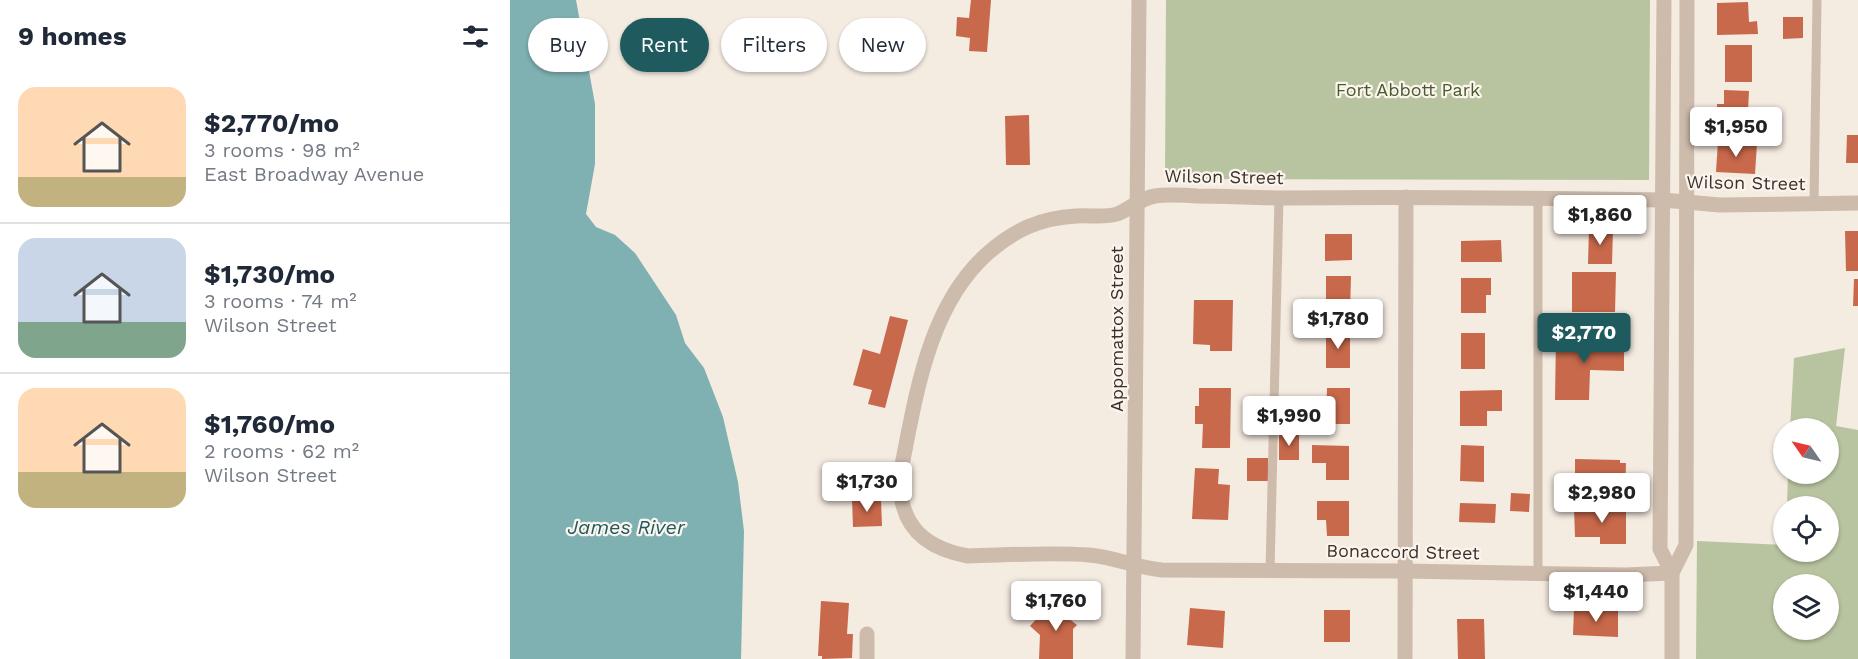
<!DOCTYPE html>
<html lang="en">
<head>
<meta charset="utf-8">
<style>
  body { margin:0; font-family:"Work Sans",sans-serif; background:#f6f6f7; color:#1f2937; height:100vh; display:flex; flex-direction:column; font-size:22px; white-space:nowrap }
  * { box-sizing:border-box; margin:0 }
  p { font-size:20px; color:#747a83 }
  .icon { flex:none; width:33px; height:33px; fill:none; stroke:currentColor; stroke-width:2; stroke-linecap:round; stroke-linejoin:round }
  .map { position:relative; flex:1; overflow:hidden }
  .panel { display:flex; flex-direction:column; background:#fff; width:510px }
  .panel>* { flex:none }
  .banner { position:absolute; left:18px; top:18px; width:570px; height:54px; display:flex; gap:12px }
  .needle { width:39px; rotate:304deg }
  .fabs { position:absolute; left:1263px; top:418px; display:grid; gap:12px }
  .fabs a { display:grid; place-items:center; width:66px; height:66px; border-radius:50%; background:#fff; box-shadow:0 2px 4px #0004; font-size:30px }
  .price { position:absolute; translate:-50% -51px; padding:0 14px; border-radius:6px; background:#fff; color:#222; font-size:20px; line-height:39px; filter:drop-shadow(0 2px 3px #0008) }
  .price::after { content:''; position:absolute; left:50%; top:36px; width:18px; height:14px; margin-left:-9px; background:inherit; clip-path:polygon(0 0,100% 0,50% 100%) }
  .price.on { background:#1f5a5e; color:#fff }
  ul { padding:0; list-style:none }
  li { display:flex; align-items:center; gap:18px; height:150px; padding:0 18px }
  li+li { border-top:2px solid #e0e1e3 }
  li span { display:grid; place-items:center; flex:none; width:168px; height:120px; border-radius:18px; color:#555 }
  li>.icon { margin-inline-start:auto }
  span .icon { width:72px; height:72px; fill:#fffc; stroke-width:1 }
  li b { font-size:26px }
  h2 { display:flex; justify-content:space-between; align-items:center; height:72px; padding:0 18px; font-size:26px }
  .pill { padding:0 21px; border-radius:27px; background:#fff; box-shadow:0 2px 4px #0004; font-size:21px; line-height:54px }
  .pill.on { background:#1f5a5e; color:#fff }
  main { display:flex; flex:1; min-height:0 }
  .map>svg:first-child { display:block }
  .green { fill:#b8c4a0; fill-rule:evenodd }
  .water { fill:#7fb0b2 }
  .building { fill:#c8694b }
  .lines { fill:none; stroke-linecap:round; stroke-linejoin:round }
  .service { stroke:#cdbbac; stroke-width:9 }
  .minor { stroke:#cdbbac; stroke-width:15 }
  .tertiary { stroke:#cdbbac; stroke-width:15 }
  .labels { text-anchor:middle; stroke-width:4.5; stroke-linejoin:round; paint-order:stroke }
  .park-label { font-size:18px; fill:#4a5a2e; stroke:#fbf5ee }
  .street-label { font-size:18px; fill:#3b302b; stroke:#fbf5ee }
  .water-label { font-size:20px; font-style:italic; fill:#1f5a5e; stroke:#fbf5ee }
</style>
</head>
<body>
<main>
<section class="panel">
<h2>9 homes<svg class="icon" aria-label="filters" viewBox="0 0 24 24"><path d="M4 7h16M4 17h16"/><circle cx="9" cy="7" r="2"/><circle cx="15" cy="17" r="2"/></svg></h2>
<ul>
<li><span style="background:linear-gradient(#ffd9b3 75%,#c2b280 0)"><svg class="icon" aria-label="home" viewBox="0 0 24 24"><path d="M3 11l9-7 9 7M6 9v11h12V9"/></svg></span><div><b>$2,770/mo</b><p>3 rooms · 98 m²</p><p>East Broadway Avenue</p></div></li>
<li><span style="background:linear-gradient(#c9d6e8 70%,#7fa58c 0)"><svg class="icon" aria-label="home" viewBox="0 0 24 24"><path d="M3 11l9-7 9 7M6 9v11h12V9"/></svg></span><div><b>$1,730/mo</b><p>3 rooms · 74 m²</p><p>Wilson Street</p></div></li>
<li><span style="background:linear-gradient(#ffd9b3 70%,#c2b280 0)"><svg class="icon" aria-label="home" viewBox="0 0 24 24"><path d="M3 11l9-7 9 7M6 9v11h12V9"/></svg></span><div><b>$1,760/mo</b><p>2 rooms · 62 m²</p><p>Wilson Street</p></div></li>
</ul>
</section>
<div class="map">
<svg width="1348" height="659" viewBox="0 0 1348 659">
  <rect width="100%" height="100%" fill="#f4ebe1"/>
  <!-- green -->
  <g class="green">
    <polygon points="656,0 1140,0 1139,180 655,179"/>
    <path d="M1335,348L1326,426L1348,430V659H1186L1187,541L1273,545L1274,552H1318V507H1277L1278,474H1318V429H1280L1284,358ZM1274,585H1318V630H1274Z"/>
  </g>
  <!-- water -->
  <polygon class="water" points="0,0 66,0 85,104 85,164 76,214 86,227 105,235 125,253 166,315 175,343 194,368 213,417 228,482 234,531 231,659 0,659"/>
  <!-- building -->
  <g class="building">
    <polygon points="461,0 481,0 477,52 459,51 460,38 446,36 447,17 459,18"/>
    <polygon points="1238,2 1239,22 1247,21 1248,34 1207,35 1207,3"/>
    <polygon points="1273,17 1293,17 1293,38 1273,39"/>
    <rect x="1215" y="45" width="27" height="37"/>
    <polygon points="1214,90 1239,91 1237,130 1212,129 1213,118 1207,118 1207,104 1214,104"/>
    <polygon points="519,115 520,165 496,165 495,116"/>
    <polygon points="1337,135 1348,135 1348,163 1336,163"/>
    <polygon points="1208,141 1247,143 1245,174 1206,172"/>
    <polygon points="1079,229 1103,229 1102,264 1078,264"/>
    <polygon points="1335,231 1348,231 1348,271 1336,271"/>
    <polygon points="815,234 842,234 842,260 815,261"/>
    <polygon points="991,240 992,262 951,262 951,241"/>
    <polygon points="1062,272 1106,272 1105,312 1062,312"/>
    <polygon points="816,276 841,276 840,312 816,312"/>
    <polygon points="951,278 981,278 981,295 976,295 976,313 951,313"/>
    <polygon points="1344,279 1348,279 1348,306 1343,306"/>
    <polygon points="684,300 723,300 722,351 700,351 700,345 683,344"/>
    <polygon points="380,316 398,320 375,408 358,404 362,390 343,385 353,349 370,354"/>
    <rect x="816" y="332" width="24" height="36"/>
    <rect x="951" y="333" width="24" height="36"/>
    <polygon points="1046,337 1114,338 1114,371 1080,370 1079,400 1045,400"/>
    <polygon points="689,388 721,388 720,448 692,448 693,424 685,424 685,406 689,406"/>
    <polygon points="817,388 840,388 840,424 816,424"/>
    <polygon points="992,390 992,411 977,411 977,426 950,426 950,391"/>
    <rect x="769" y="434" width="20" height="26"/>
    <polygon points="802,445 839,446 839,480 816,480 816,463 802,463"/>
    <polygon points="951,445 974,446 974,482 950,481"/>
    <rect x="737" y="458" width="21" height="23"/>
    <polygon points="1065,459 1110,460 1110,463 1116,463 1115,498 1092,498 1092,490 1065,490"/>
    <polygon points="685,468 709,469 708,484 720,485 718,520 682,519"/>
    <polygon points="1001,493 1020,494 1019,512 1000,511"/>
    <polygon points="342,499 371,499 372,526 343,527"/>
    <polygon points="807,501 839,501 839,536 817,536 816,520 807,520"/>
    <polygon points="950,503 986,504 985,523 949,522"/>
    <polygon points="1064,507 1116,507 1116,544 1090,544 1090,537 1065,537"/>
    <polygon points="547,597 564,612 558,618 567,625 563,629 563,659 529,659 530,635 520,626"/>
    <polygon points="311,601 339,603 337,634 343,634 342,658 312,659 312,656 308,656"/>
    <polygon points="680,608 715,611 713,648 677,645"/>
    <polygon points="1064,608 1108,610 1108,637 1063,635"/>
    <rect x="814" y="610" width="26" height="32"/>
    <polygon points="947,619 974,619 975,659 948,659"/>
  </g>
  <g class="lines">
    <!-- service -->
    <g class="service">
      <polyline points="1028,198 1028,573"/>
      <polyline points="1304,204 1307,0"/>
      <polyline points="760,570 769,198"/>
    </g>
    <!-- minor -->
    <g class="minor">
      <path d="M1162,573L1115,575L894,571L652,570C627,568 605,557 579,555C539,552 498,555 458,556C409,547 386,520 391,470C406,396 418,306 478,253C504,230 530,218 566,216C579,215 595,218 607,214C621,209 630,198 645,196C658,194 673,195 687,196C716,196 746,198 775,198C901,197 1027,198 1153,200L1210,205L1348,203"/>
      <polyline points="357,659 357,634"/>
      <polyline points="895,659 896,197"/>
    </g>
    <!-- tertiary -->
    <g class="tertiary">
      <polyline points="1154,0 1150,549 1162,573"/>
      <polyline points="623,659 629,0"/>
      <polyline points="1162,659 1162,573 1176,545 1177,0"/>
    </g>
  </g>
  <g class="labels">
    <!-- park labels -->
    <g class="park-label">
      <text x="898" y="96">Fort Abbott Park</text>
    </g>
    <!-- street labels -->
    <g class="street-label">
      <text transform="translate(714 177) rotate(1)" y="6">Wilson Street</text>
      <text transform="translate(1236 183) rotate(1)" y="6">Wilson Street</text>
      <text transform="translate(607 329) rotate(-90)" y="6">Appomattox Street</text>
      <text transform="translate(893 552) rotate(1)" y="6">Bonaccord Street</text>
    </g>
    <!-- water labels -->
    <g class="water-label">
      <text x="116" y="534">James River</text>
    </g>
  </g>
</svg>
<div class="fabs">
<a><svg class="needle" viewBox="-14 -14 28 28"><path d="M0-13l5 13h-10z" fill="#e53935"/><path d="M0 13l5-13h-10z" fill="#747a83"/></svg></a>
<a><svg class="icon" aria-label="locate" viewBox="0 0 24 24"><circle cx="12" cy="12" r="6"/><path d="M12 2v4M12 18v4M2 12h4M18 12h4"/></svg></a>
<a><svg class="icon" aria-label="layers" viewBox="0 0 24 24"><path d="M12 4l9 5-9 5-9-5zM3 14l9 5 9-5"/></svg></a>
</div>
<b class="price" style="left:1226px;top:158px">$1,950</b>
<b class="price" style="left:1090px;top:246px">$1,860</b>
<b class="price" style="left:828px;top:350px">$1,780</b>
<b class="price on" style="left:1074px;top:364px">$2,770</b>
<b class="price" style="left:779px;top:447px">$1,990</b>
<b class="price" style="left:357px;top:513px">$1,730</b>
<b class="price" style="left:1092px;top:524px">$2,980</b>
<b class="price" style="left:1086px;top:623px">$1,440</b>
<b class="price" style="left:546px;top:632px">$1,760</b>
<div class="banner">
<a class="pill">Buy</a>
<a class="pill on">Rent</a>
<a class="pill">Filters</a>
<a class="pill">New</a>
</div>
</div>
</main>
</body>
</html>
